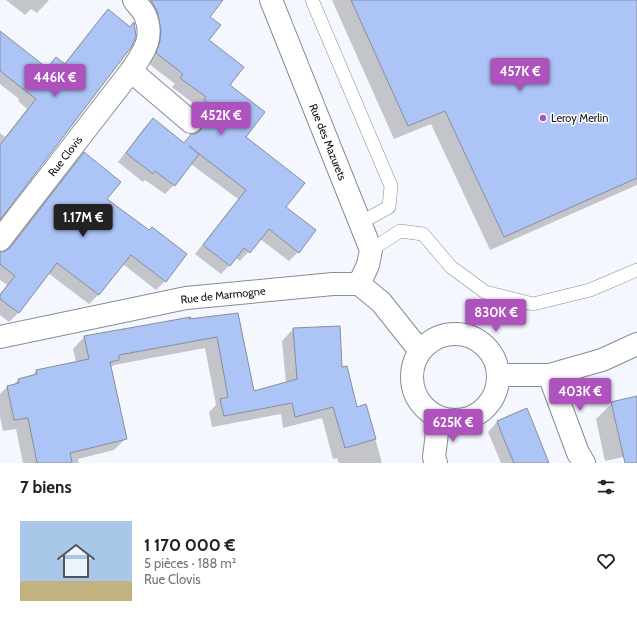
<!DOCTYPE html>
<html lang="fr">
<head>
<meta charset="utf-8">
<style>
  body { margin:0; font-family:Cabin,sans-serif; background:#f2f2f2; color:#222; height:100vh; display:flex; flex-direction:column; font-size:15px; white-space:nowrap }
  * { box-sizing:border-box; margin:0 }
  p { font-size:13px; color:#767676 }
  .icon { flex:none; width:22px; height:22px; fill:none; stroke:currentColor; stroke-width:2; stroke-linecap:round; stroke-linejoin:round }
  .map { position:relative; height:463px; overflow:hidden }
  .details { display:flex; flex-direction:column; background:#fff; flex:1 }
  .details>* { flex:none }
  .price { position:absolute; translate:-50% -34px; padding:0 9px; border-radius:4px; background:#ae52bd; color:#fff; font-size:13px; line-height:26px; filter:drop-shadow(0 1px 2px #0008) }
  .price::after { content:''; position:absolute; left:50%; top:24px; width:12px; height:9px; margin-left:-6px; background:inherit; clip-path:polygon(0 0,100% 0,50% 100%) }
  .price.active { background:#222; color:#fff }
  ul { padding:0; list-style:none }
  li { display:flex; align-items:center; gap:12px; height:100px; padding:0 20px }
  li+li { border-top:1px solid #e0e0e0 }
  li span { display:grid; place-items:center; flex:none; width:112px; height:80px; border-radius:0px; color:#555 }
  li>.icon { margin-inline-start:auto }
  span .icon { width:48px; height:48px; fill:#fffc; stroke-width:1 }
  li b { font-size:17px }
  h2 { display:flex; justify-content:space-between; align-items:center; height:48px; padding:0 20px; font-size:17px }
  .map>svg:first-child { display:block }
  .shadow { fill:#0003 }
  .building { fill:#acc4f6; stroke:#898e98 }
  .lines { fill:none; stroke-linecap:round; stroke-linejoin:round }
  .service-casing { stroke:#878c95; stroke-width:14 }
  .minor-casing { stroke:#878c95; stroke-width:24 }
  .tertiary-casing { stroke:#878c95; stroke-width:24 }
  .service { stroke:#fff; stroke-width:13 }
  .minor { stroke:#fff; stroke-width:22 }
  .tertiary { stroke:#fff; stroke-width:22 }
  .poi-dot { fill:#ae52bd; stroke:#fff; stroke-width:1.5 }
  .labels { text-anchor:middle; stroke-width:3; stroke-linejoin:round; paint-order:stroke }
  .poi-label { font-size:11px; fill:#0f1014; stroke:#fff; text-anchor:start }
  .street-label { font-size:11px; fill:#0f1014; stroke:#fff }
</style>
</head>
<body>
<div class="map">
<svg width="637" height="463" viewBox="0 0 637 463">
  <rect width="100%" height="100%" fill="#f4f7fe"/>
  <!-- shadow -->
  <g class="shadow">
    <polygon points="6,0 49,0 37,13 31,9 25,15"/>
    <polygon points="150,0 222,0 209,17 208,41 229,85 244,137 285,207 298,252 289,261 260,239 240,261 236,258 221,274 195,254 238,199 191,164 174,185 165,194 145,180 143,182 118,162 144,128 153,119 184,143 192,135 194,135 194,130 205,117 196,110 198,107 172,87 175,84 148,63 142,11"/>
    <polygon points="332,0 637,0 637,185 490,250 431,124 394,139"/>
    <polygon points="108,11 0,218 0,133 5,137 27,109 18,101 19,99 0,84 0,32 46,69 56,58 64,64 99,20"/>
    <polygon points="84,153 106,199 165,281 156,290 123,264 98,295 89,304 48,273 18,313 9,322 0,315 0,294 7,285 0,280 0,253 5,252 75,163"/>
    <polygon points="238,314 253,392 286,383 282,341 293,329 341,368 357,408 366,405 382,463 339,463 337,458 333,459 322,418 283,428 281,414 212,427 209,412 216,405 205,348 114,365 110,368 126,438 114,450 78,459 79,463 23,463 16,429 3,431 0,417 0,394 8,386 13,385 18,380 31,377 36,371 76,362 73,349 84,337 188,318 187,320"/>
    <polygon points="637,397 637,454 605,461 596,419 612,403"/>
    <polygon points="526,410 548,463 501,463 488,432 497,422"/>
  </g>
  <!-- building -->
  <g class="building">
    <polygon points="151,0 223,0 210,17 221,25 209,40 244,67 230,85 265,112 246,137 305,183 286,207 316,230 299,253 269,229 250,253 244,248 230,266 203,245 246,190 189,146 199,154 175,186 155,171 153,174 126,153 153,118 184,143 191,134 196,134 201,130 203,125 203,120 213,107 204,100 206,97 180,78 183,74 156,53 160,41 161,29 157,11"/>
    <polygon points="351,0 637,0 637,178 504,237 445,111 408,126"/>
    <polygon points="108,9 130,27 134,22 136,36 132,46 0,220 0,145 36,99 0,71 0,31 47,68 56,57 65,64"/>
    <polygon points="84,152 121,182 107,199 149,230 152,227 187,254 166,282 131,255 99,295 57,263 19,313 0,299 0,295 15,276 0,264 0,252 5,251 10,248"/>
    <polygon points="238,313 254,391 297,379 293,328 340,326 342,367 347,366 357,407 366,404 376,439 345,448 333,407 295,417 292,403 224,416 220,399 228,397 217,337 119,355 119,360 110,362 127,439 70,453 72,463 37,463 28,418 14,420 7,386 19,383 18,379 37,374 36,370 89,359 84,336 191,317 189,319"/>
    <polygon points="637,396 637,463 625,463 611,402"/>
    <polygon points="527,408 549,463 514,463 503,437 497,421"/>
  </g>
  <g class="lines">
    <!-- service casing -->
    <g class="service-casing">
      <g id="service">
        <polyline points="312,0 391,186 389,207 360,223"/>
        <polyline points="371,250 400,231 423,234 451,267 485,292 533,304 590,290 637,270"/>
      </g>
    </g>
    <!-- minor casing -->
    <g class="minor-casing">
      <g id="minor">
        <polyline points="271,0 371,250 368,265 359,284"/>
        <polyline points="131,71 191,122"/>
        <path d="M0,240L131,71C143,53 155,38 145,15C143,10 137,5 134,0"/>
        <polyline points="549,375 578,453 584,463"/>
        <polyline points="436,463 434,457 439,417"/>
      </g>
    </g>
    <!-- tertiary casing -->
    <g class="tertiary-casing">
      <g id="tertiary">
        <circle cx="455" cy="377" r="43"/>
        <polyline points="0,337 186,298 333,284 359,284 381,302 420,351"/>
        <polyline points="499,375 549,375 602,360 637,344"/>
      </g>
    </g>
    <!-- service -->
    <use href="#service" class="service"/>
    <!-- minor -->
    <use href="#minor" class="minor"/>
    <!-- tertiary -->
    <use href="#tertiary" class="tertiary"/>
  </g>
  <!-- markers -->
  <circle class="poi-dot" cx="543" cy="118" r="4"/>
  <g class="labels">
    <!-- poi labels -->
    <g class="poi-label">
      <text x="551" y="122">Leroy Merlin</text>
    </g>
    <!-- street labels -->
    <g class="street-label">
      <text transform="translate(328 142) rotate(68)" y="4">Rue des Mazurets</text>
      <text transform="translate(65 156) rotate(-52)" y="4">Rue Clovis</text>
      <text transform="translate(223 295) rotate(-6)" y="4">Rue de Marmogne</text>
    </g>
  </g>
</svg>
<b class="price" style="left:520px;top:92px">457K €</b>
<b class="price" style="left:55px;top:98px">446K €</b>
<b class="price" style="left:221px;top:136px">452K €</b>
<b class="price active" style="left:83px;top:238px">1.17M €</b>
<b class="price" style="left:496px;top:333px">830K €</b>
<b class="price" style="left:580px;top:412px">403K €</b>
<b class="price" style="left:453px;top:443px">625K €</b>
</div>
<section class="details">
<h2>7 biens<svg class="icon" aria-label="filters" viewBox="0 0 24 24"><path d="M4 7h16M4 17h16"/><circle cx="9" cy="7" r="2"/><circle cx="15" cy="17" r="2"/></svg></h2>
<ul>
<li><span style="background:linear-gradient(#a9c7e8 75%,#c2b280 0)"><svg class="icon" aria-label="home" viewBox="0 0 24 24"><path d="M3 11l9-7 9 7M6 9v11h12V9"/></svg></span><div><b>1 170 000 €</b><p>5 pièces · 188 m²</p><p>Rue Clovis</p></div><svg class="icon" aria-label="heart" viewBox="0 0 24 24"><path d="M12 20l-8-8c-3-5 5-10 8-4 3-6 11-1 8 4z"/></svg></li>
</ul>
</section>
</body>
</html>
